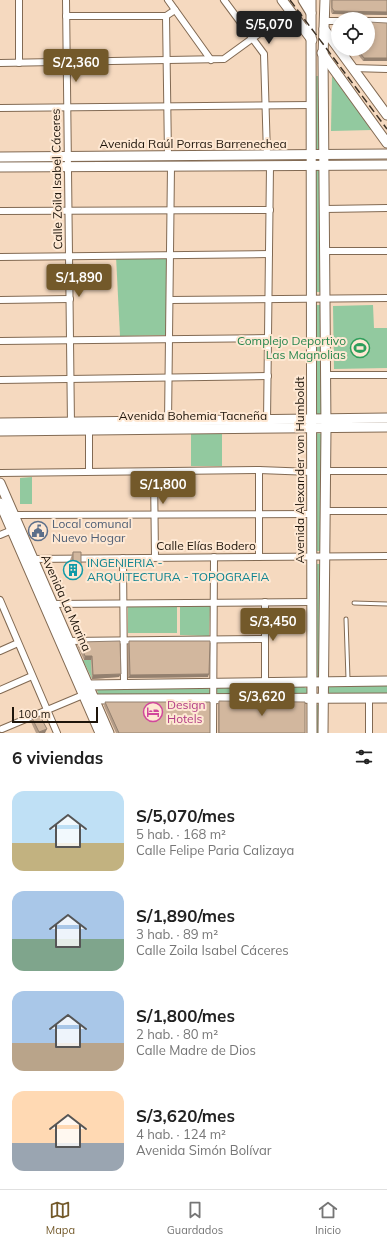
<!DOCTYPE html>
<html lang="es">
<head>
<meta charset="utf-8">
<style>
  body { margin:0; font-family:Mulish,sans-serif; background:#f6f6f6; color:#222; height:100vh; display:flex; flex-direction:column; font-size:15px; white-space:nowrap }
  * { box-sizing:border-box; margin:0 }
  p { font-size:13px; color:#767676 }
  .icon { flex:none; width:22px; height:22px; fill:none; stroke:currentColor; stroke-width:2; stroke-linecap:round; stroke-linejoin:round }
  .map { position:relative; height:733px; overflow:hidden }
  .panel { display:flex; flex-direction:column; background:#fff; flex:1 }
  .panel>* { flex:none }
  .controls { position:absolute; left:331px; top:12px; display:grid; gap:8px }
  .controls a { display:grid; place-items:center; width:44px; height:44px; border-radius:50%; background:#fff; box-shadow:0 2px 6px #0003; font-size:20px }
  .scale { position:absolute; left:12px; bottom:10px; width:86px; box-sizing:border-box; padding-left:4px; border:2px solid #1e150b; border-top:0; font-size:11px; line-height:14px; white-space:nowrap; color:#1e150b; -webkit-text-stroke:3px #fee8d3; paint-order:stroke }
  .price { position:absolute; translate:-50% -34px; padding:0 9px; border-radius:4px; background:#73592a; color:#fff; font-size:13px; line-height:26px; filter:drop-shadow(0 1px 2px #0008) }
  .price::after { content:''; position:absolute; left:50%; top:24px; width:12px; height:9px; margin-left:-6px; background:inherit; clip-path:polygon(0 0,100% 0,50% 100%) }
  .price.active { background:#222; color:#fff }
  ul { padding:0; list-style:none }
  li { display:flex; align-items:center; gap:12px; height:100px; padding:0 12px }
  li span { display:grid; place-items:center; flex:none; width:112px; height:80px; border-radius:12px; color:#555 }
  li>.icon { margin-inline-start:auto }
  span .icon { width:48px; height:48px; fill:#fffc; stroke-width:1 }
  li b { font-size:17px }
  h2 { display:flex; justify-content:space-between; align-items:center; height:48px; padding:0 12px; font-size:17px }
  .menu { display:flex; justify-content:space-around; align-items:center; height:56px; border-top:1px solid #e0e0e0; background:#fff; font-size:11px; color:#767676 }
  .menu a { display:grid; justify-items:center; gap:2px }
  .menu .active { color:#73592a }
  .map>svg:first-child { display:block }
  .green { fill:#92c99f }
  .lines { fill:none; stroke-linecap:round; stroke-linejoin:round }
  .lane-casing { stroke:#826a53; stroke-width:5 }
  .street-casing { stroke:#826a53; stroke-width:8 }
  .secondary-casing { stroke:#826a53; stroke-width:11 }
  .lane { stroke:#fff; stroke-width:3 }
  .street { stroke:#fff; stroke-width:6 }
  .secondary { stroke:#fff; stroke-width:9 }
  .rail { stroke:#3d3125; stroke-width:1.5; stroke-dasharray:8 4; stroke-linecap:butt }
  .wall { fill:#b59d88 }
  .shaded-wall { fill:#93806f }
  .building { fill:#d2b79e; stroke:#93806f }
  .labels { text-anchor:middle; stroke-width:4; stroke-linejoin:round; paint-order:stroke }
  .street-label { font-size:12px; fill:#1e150b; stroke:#fee8d3 }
  .leisure-label { font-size:12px; fill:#27864d; stroke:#fee8d3; text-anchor:end }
  .service-label { font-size:12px; fill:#4e5e75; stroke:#fee8d3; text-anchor:start }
  .culture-label { font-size:12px; fill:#0d838f; stroke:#fee8d3; text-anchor:start }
  .hotel-label { font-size:12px; fill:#b23c85; stroke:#fee8d3; text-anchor:start }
</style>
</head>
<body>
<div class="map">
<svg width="387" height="733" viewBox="0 0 387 733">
  <rect width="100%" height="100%" fill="#f5d9bf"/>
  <!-- green -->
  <g class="green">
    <polygon points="315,76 322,76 322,150 316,150"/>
    <polygon points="332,76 372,130 331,131"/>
    <polygon points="316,170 322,170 323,292 316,292"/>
    <polygon points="116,256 167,256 168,335 120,336"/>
    <polygon points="316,305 323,305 322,415 317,415"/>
    <polygon points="373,305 374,328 387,328 387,368 334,369 333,306"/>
    <rect x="191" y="432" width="31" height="34"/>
    <polygon points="316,433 323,434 321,551 316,551"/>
    <polygon points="32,477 32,504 20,504 20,478"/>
    <polygon points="315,564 322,564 320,680 314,680"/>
    <rect x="128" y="606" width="49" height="27"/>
    <polygon points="180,606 210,606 209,636 180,635"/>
    <polygon points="83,660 91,660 92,679"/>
    <polygon points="387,685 387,694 328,694 326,692 326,688 328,686"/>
    <polygon points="218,686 304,687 308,689 307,693 306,695 218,695 216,689"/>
    <polygon points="205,687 210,690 210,693 206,695 101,695 98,694 97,690 99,688"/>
    <polygon points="314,704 319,705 319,733 314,733"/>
  </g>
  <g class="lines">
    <!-- lane casing -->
    <g class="lane-casing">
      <g id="lane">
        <polyline points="354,603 387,604"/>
        <polyline points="346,619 348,679"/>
      </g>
    </g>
    <!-- street casing -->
    <g class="street-casing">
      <g id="street">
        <polyline points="19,0 19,63"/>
        <polyline points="66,0 71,425"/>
        <polyline points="168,0 211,60"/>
        <polyline points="224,0 264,54 267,155"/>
        <polyline points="66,16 166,16 175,10"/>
        <polyline points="166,16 168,156"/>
        <polyline points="324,21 338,21"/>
        <polyline points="368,21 387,21"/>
        <polyline points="0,63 224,59 290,11"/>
        <polyline points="352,68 387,69"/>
        <polyline points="0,108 312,105"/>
        <polyline points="325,209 387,208"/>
        <polyline points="0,211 270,210"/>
        <polyline points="325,251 387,251"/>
        <polyline points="0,257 269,254"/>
        <polyline points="0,300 70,299"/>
        <polyline points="170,300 387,298"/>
        <polyline points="0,341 268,338"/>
        <polyline points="326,375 387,375"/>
        <polyline points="0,380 268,376"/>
        <polyline points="267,422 270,166"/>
        <polyline points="168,423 171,166"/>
        <polyline points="89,429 89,471"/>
        <polyline points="325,471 387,471"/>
        <polyline points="154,472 155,557"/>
        <polyline points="0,473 259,470 312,472"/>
        <polyline points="325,511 387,511"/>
        <polyline points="14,515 312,514"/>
        <polyline points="0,535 12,530"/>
        <polyline points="259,557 259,470"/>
        <polyline points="123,558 124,685"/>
        <polyline points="31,559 387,556"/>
        <polyline points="0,600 57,733"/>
        <polyline points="49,604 312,602"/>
        <polyline points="67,641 264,639"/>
        <polyline points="0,651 18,643"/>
        <polyline points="265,683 265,602"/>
        <polyline points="0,690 32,676"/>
        <polyline points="369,698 369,733"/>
        <polyline points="2,729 83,695"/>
        <polyline points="213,733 214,557"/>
      </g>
    </g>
    <!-- secondary casing -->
    <g class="secondary-casing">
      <g id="secondary">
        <polyline points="282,0 312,40"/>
        <polyline points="303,0 311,13"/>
        <polyline points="311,0 312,733"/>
        <polyline points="324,29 387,115"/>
        <polyline points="322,53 387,143"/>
        <polyline points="0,157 387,154"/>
        <polyline points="0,167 387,165"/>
        <polyline points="0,423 387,418"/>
        <polyline points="0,431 387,427"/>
        <polyline points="0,483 109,733"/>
        <polyline points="0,503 100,733"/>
        <polyline points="88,685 387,681"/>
        <polyline points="83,695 94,699 387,698"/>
        <polyline points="323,733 326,428 323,55 325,0"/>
      </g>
    </g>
    <!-- lane -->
    <use href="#lane" class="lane"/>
    <!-- street -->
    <use href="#street" class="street"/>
    <!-- secondary -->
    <use href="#secondary" class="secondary"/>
    <!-- rail -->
    <polyline class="rail" points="290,0 387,129"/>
  </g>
  <!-- wall -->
  <g class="wall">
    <polygon points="331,0 387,0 387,15 332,14 331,12"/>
    <polygon points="387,23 363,61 354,49 368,49"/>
    <polygon points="73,552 77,577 70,577 69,563"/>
    <polygon points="129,641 208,677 128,678 128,645"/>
    <polygon points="79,642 119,677 92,679 91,660 84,660 77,645"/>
    <polygon points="219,701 305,733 218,733 218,705"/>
    <polygon points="105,702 210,733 116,733 104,706"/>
    <polygon points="32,718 45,733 36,733 31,722"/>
  </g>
  <!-- shaded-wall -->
  <g class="shaded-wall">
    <polygon points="334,11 387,12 387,15 332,14"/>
    <polygon points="364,58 387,58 387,61 363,61"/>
    <polygon points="73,566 81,567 77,577 70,577"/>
    <polygon points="85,656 92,656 91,660 84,660"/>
    <polygon points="121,674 119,677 92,679 93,675"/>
    <polygon points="209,674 208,677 128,678 130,675"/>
    <polygon points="47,729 45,733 39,733 39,732"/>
  </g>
  <!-- building -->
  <g class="building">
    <polygon points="332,0 387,0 387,12 334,11 332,8"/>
    <polygon points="368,22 387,23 387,58 364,58 357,49 368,49"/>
    <polygon points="73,552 81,552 81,567 73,566"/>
    <polygon points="120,641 121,674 93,675 92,656 85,656 79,642"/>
    <polygon points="129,641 210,641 209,674 130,675"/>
    <polygon points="219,701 305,702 305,733 219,733"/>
    <polygon points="105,702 210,702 210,733 119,733"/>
    <polygon points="40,716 47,729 39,732 32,718"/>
  </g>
  <!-- icons -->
  <defs>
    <g id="stadium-ring" transform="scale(1)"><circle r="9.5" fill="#fee8d3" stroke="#2e9e5b" stroke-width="1.5"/><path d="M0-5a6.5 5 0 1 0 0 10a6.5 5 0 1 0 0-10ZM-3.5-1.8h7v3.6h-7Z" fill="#2e9e5b"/></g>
    <g id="civic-ring" transform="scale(1)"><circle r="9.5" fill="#fee8d3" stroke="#5c6f8a" stroke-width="1.5"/><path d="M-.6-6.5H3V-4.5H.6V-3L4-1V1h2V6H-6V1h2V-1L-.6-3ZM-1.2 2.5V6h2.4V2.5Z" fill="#5c6f8a"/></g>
    <g id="building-ring" transform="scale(1)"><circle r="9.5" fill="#fee8d3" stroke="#0f9aa8" stroke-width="1.5"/><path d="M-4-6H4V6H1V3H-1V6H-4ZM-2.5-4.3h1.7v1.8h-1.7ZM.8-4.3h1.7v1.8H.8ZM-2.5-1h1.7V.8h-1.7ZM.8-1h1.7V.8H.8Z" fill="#0f9aa8"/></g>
    <g id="hotel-ring" transform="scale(1)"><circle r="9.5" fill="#fee8d3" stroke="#d1479c" stroke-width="1.5"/><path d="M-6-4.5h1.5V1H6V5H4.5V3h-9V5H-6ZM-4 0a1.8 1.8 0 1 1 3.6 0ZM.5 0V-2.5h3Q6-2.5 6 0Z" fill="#d1479c"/></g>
  </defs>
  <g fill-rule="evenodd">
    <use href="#stadium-ring" x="360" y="348"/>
    <use href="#civic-ring" x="38" y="531"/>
    <use href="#building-ring" x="73" y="570"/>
    <use href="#hotel-ring" x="153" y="712"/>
  </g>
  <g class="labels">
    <!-- street labels -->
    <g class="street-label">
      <text x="193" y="148">Avenida Raúl Porras Barrenechea</text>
      <text transform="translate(57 179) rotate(-91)" y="4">Calle Zoila Isabel Cáceres</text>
      <text x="193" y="420">Avenida Bohemia Tacneña</text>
      <text transform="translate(300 470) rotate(-90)" y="4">Avenida Alexander von Humboldt</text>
      <text x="206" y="550">Calle Elías Bodero</text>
      <text transform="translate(66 603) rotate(66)" y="4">Avenida La Marina</text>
    </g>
    <!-- leisure labels -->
    <g class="leisure-label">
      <text x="346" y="345">Complejo Deportivo<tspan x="346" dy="14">Las Magnolias</tspan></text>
    </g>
    <!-- service labels -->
    <g class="service-label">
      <text x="52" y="528">Local comunal<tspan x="52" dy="14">Nuevo Hogar</tspan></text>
    </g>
    <!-- culture labels -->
    <g class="culture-label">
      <text x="87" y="567">INGENIERIA -<tspan x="87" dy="14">ARQUITECTURA - TOPOGRAFIA</tspan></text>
    </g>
    <!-- hotel labels -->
    <g class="hotel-label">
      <text x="167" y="709">Design<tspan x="167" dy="14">Hotels</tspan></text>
    </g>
  </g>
</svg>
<div class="controls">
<a><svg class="icon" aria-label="locate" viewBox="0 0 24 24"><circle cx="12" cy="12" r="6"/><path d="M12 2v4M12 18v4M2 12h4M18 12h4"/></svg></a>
</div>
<div class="scale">100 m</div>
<b class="price active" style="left:269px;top:45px">S/5,070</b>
<b class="price" style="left:76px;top:83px">S/2,360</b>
<b class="price" style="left:79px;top:298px">S/1,890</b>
<b class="price" style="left:163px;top:505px">S/1,800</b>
<b class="price" style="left:273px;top:642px">S/3,450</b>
<b class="price" style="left:262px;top:717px">S/3,620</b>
</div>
<section class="panel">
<h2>6 viviendas<svg class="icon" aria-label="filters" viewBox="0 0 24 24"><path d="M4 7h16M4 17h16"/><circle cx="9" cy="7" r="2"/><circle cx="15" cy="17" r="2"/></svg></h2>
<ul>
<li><span style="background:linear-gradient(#bfe0f5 65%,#c2b280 0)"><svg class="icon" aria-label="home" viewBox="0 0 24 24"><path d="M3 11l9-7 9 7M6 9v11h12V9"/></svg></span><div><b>S/5,070/mes</b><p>5 hab. · 168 m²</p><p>Calle Felipe Paria Calizaya</p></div></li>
<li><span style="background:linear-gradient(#a9c7e8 60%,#7fa58c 0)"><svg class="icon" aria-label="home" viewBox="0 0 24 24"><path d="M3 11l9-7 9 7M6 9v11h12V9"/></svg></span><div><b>S/1,890/mes</b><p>3 hab. · 89 m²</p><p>Calle Zoila Isabel Cáceres</p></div></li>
<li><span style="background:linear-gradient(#a9c7e8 65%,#b9a48a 0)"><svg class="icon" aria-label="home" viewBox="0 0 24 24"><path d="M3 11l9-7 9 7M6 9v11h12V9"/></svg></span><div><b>S/1,800/mes</b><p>2 hab. · 80 m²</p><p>Calle Madre de Dios</p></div></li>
<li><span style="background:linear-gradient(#ffd9b3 65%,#9aa5b1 0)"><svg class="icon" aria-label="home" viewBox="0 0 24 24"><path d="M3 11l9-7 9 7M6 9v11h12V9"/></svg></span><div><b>S/3,620/mes</b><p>4 hab. · 124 m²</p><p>Avenida Simón Bolívar</p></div></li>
</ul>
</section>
<nav class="menu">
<a class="active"><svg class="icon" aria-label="map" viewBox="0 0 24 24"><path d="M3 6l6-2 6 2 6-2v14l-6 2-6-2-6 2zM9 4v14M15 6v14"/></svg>Mapa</a>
<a><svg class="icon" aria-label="saved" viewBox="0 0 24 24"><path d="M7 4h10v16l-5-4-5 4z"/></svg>Guardados</a>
<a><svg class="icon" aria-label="home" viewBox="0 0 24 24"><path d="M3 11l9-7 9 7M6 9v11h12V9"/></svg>Inicio</a>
</nav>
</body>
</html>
